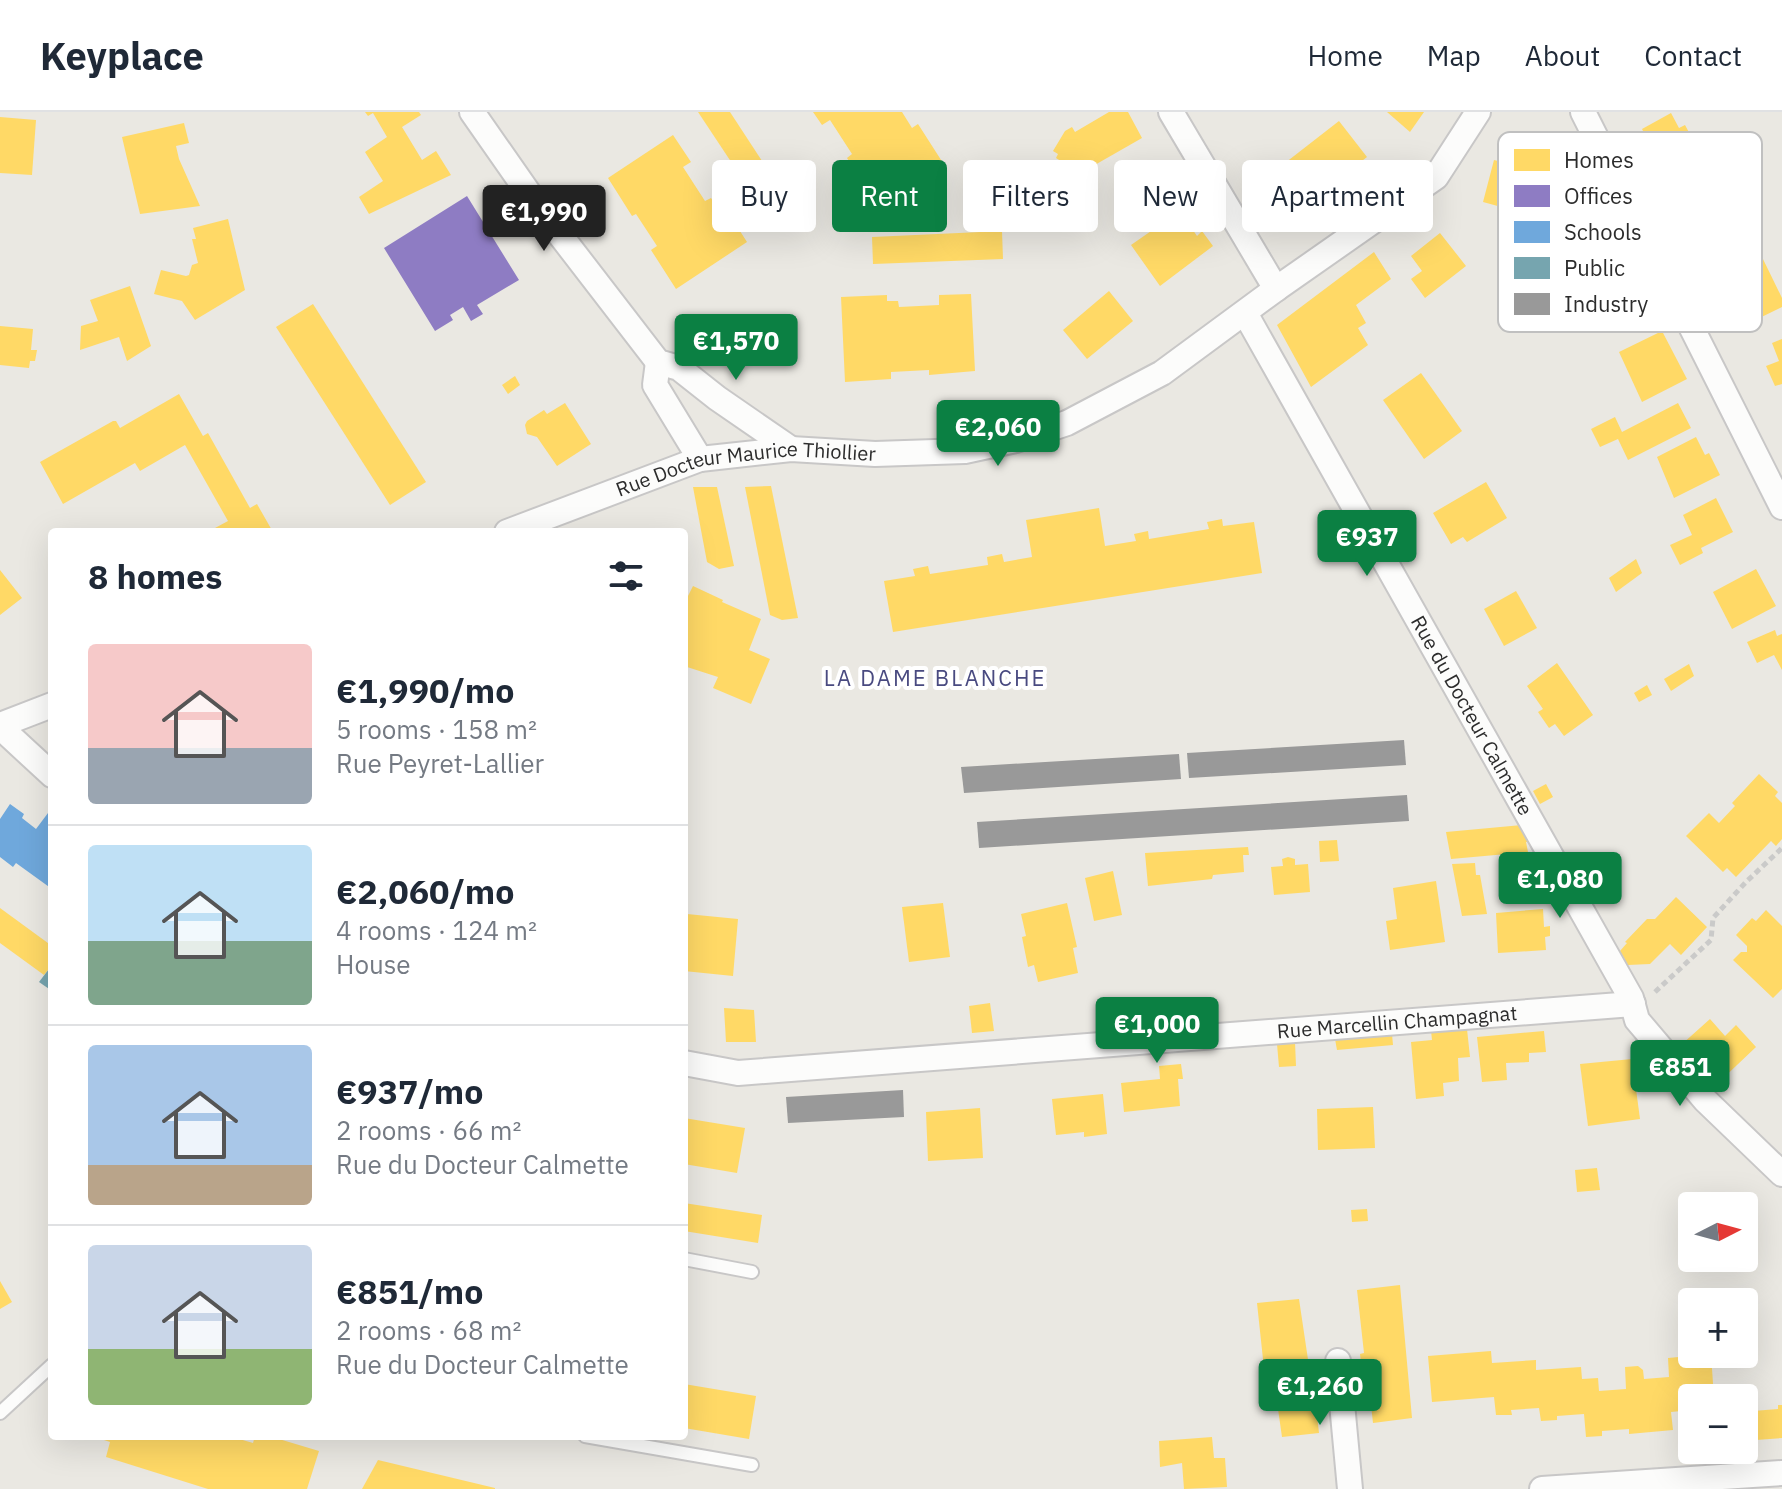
<!DOCTYPE html>
<html lang="en">
<head>
<meta charset="utf-8">
<style>
  body { margin:0; font-family:"IBM Plex Sans",sans-serif; background:#f2f2f3; color:#1f2937; height:100vh; display:flex; flex-direction:column; font-size:30px; white-space:nowrap }
  * { box-sizing:border-box; margin:0 }
  p { font-size:26px; color:#747a83 }
  .icon { flex:none; width:44px; height:44px; fill:none; stroke:currentColor; stroke-width:2; stroke-linecap:round; stroke-linejoin:round }
  .map { position:relative; flex:1; overflow:hidden }
  .details { position:absolute; left:48px; top:416px; width:640px; height:912px; display:flex; flex-direction:column; background:#fff; border-radius:8px; box-shadow:0 8px 32px #0002 }
  .details>* { flex:none }
  .top-card { position:absolute; left:712px; top:48px; width:760px; height:72px; display:flex; gap:16px }
  .needle { width:52px; rotate:84deg }
  .fabs { position:absolute; left:1678px; top:1080px; display:grid; gap:16px }
  .fabs a { display:grid; place-items:center; width:80px; height:80px; border-radius:8px; background:#fff; box-shadow:0 8px 32px #0002; font-size:40px }
  .price { position:absolute; translate:-50% -68px; padding:0 18px; border-radius:8px; background:#0b8043; color:#fff; font-size:26px; line-height:52px; filter:drop-shadow(0 2px 4px #0008) }
  .price::after { content:''; position:absolute; left:50%; top:48px; width:24px; height:18px; margin-left:-12px; background:inherit; clip-path:polygon(0 0,100% 0,50% 100%) }
  .price.active { background:#222; color:#fff }
  ul { padding:0; list-style:none }
  li { display:flex; align-items:center; gap:24px; height:200px; padding:0 40px }
  li+li { border-top:2px solid #e0e1e3 }
  li span { display:grid; place-items:center; flex:none; width:224px; height:160px; border-radius:8px; color:#555 }
  li>.icon { margin-inline-start:auto }
  span .icon { width:96px; height:96px; fill:#fffc; stroke-width:1 }
  li b { font-size:34px }
  h2 { display:flex; justify-content:space-between; align-items:center; height:96px; padding:0 40px; font-size:34px }
  .pill { padding:0 28px; border-radius:8px; background:#fff; box-shadow:0 8px 32px #0002; font-size:28px; line-height:72px }
  .pill.active { background:#0b8043; color:#fff }
  header { display:flex; align-items:center; gap:48px; box-sizing:border-box; height:112px; padding:0 40px; background:#fff; border-bottom:2px solid #e0e1e3 }
  header strong { font-size:38px }
  nav { display:flex; gap:44px; margin-inline-start:auto; font-size:28px }
  .map>svg:first-child { display:block }
  .homes { fill:#ffd966 }
  .offices { fill:#8e7cc3 }
  .schools { fill:#6fa8dc }
  .public { fill:#76a5af }
  .industry { fill:#999 }
  .lines { fill:none; stroke-linecap:round; stroke-linejoin:round }
  .lane-casing { stroke:#c8c7c7; stroke-width:16 }
  .street-casing { stroke:#c8c7c7; stroke-width:28 }
  .path { stroke:#cacac9; stroke-width:5; stroke-dasharray:6 4; stroke-linecap:butt }
  .lane { stroke:#fcfcfb; stroke-width:12 }
  .street { stroke:#fcfcfb; stroke-width:24 }
  .labels { text-anchor:middle; stroke-width:8; stroke-linejoin:round; paint-order:stroke }
  .street-label { font-size:20px; fill:#2c2c2c; stroke:#fff }
  .neighbourhood-label { font-size:22px; letter-spacing:2px; fill:#494a80; stroke:#fff }
  .key { fill:#fff; stroke:#c0c0c0; stroke-width:2 }
  .key-label { font-size:22px; fill:#2c2c2c }
</style>
</head>
<body>
<header>
<strong>Keyplace</strong>
<nav><a>Home</a><a>Map</a><a>About</a><a>Contact</a></nav>
</header>
<div class="map">
<svg width="1782" height="1377" viewBox="0 0 1782 1377">
  <rect width="100%" height="100%" fill="#eae8e2"/>
  <!-- homes -->
  <g class="homes">
    <polygon points="365,0 419,0 421,3 402,15 422,48 436,39 451,63 369,102 359,85 383,69 365,40 387,25 373,1 368,4"/>
    <polygon points="698,0 730,0 781,78 759,92"/>
    <polygon points="813,0 902,0 912,16 918,12 943,51 872,98 847,59 853,55 847,46 852,42 830,8 822,13"/>
    <polygon points="1109,0 1128,0 1142,26 1093,54 1086,65 1056,46 1058,42 1053,39 1065,19 1072,15 1075,20"/>
    <polygon points="1387,0 1424,0 1410,20"/>
    <polygon points="1671,1 1679,16 1685,13 1701,43 1695,46 1710,77 1680,92 1642,17"/>
    <polygon points="0,5 36,8 32,63 0,61"/>
    <polygon points="1339,9 1367,45 1313,87 1285,51"/>
    <polygon points="184,11 189,31 176,34 179,47 200,94 140,102 122,25"/>
    <polygon points="673,23 691,50 683,55 705,89 711,86 717,95 722,91 747,130 676,177 651,138 657,134 636,102 632,104 608,66"/>
    <polygon points="1494,48 1515,53 1513,61 1559,73 1549,108 1483,90"/>
    <polygon points="1169,83 1197,124 1202,119 1213,134 1160,174 1131,133 1154,117 1143,102"/>
    <polygon points="1748,95 1762,124 1749,131 1757,147 1762,145 1782,186 1782,195 1743,214 1719,166 1724,164 1715,147 1711,149 1697,120"/>
    <polygon points="228,107 245,178 195,208 182,189 154,182 161,158 186,164 189,163 192,153 198,151 192,127 196,127 193,116"/>
    <polygon points="1002,119 1003,147 873,152 872,125"/>
    <polygon points="1440,121 1466,154 1425,186 1411,167 1422,159 1411,144"/>
    <polygon points="1374,140 1391,167 1356,193 1366,211 1358,216 1368,233 1311,275 1277,213"/>
    <polygon points="130,174 151,234 127,249 119,225 80,238 81,214 98,209 90,188"/>
    <polygon points="1109,179 1133,209 1087,247 1063,218"/>
    <polygon points="971,182 975,259 929,263 929,258 891,260 891,267 845,270 841,185 887,183 887,189 898,189 899,195 939,193 939,183"/>
    <polygon points="313,192 426,370 390,393 276,215"/>
    <polygon points="0,214 33,217 31,238 37,238 35,249 30,249 29,256 0,253"/>
    <polygon points="1662,219 1687,267 1642,290 1619,240"/>
    <polygon points="1782,227 1782,272 1775,274 1766,254 1779,249 1772,231"/>
    <polygon points="1421,261 1462,319 1424,347 1383,288"/>
    <polygon points="515,264 520,273 508,282 502,273"/>
    <polygon points="179,282 203,324 208,321 250,396 257,392 273,420 218,420 215,416 228,409 185,333 140,359 135,351 63,392 40,350 113,309 116,309 120,316"/>
    <polygon points="565,291 591,332 557,354 537,325 527,322 525,313 527,309 544,298 547,302"/>
    <polygon points="1678,291 1691,316 1628,348 1618,327 1600,335 1591,317 1615,305 1622,320"/>
    <polygon points="1696,325 1705,343 1709,341 1720,363 1674,386 1657,345"/>
    <polygon points="1486,370 1507,406 1467,430 1463,425 1451,432 1433,401"/>
    <polygon points="771,374 798,506 782,508 770,503 745,375"/>
    <polygon points="693,375 717,375 734,454 719,457 707,450"/>
    <polygon points="1716,386 1733,420 1701,436 1703,441 1680,453 1670,433 1692,423 1683,403"/>
    <polygon points="1099,396 1105,434 1136,429 1134,422 1148,419 1149,427 1209,417 1207,410 1222,407 1223,414 1254,410 1262,461 893,520 884,469 915,464 913,457 928,454 930,462 988,453 987,445 1002,442 1004,450 1032,445 1026,408"/>
    <polygon points="1636,447 1642,461 1616,480 1609,466"/>
    <polygon points="1756,457 1776,494 1732,517 1713,480"/>
    <polygon points="0,458 22,486 0,503"/>
    <polygon points="693,474 723,488 722,490 761,507 749,538 770,547 751,592 713,576 718,565 684,554 684,492"/>
    <polygon points="1516,479 1537,516 1504,534 1484,497"/>
    <polygon points="1775,518 1777,524 1782,522 1782,558 1774,543 1757,551 1747,530"/>
    <polygon points="1557,551 1593,603 1564,624 1555,612 1549,616 1538,600 1543,597 1527,574"/>
    <polygon points="1689,552 1694,564 1671,579 1664,567"/>
    <polygon points="1647,573 1652,583 1639,590 1634,581"/>
    <polygon points="1759,662 1778,680 1775,684 1782,691 1782,727 1776,734 1771,729 1736,765 1727,756 1723,760 1686,724 1709,701 1719,711 1735,694 1732,691"/>
    <polygon points="1546,672 1553,685 1540,692 1533,679"/>
    <polygon points="1522,713 1530,730 1526,730 1528,740 1451,747 1446,720"/>
    <polygon points="1337,728 1339,749 1320,750 1319,729"/>
    <polygon points="1248,735 1249,743 1243,743 1244,760 1213,763 1212,767 1148,774 1145,741"/>
    <polygon points="1288,745 1295,747 1295,753 1308,752 1310,780 1274,783 1271,755 1283,754 1282,747"/>
    <polygon points="1475,751 1476,763 1480,763 1487,802 1462,804 1452,752"/>
    <polygon points="1113,759 1122,803 1094,809 1085,766"/>
    <polygon points="1436,769 1445,830 1390,838 1386,809 1397,807 1393,776"/>
    <polygon points="1676,785 1707,815 1681,843 1670,832 1650,852 1628,853 1620,839 1627,831 1625,830 1647,807 1655,807"/>
    <polygon points="943,791 950,845 909,850 902,795"/>
    <polygon points="1067,791 1077,835 1073,836 1078,861 1038,870 1034,853 1028,855 1022,825 1026,824 1021,802"/>
    <polygon points="0,796 52,834 52,853 44,863 0,831"/>
    <polygon points="1543,797 1544,815 1550,814 1550,824 1545,825 1546,838 1498,841 1496,801"/>
    <polygon points="1766,798 1782,814 1782,877 1773,886 1733,848 1741,840 1747,840 1747,834 1736,823 1752,806 1756,809"/>
    <polygon points="687,802 738,807 733,864 684,859"/>
    <polygon points="990,891 994,919 972,921 969,894"/>
    <polygon points="724,896 754,898 756,930 726,930"/>
    <polygon points="1710,907 1725,924 1736,913 1756,935 1717,972 1681,933"/>
    <polygon points="1467,917 1470,945 1458,946 1459,969 1443,971 1444,984 1416,987 1411,930 1432,928 1431,919"/>
    <polygon points="1544,919 1546,940 1529,941 1529,950 1506,951 1507,968 1482,970 1477,925"/>
    <polygon points="1392,922 1393,933 1337,938 1335,927"/>
    <polygon points="1295,930 1296,954 1279,955 1277,932"/>
    <polygon points="1632,947 1640,1007 1588,1014 1580,952"/>
    <polygon points="1181,952 1183,967 1178,967 1180,994 1124,1000 1121,971 1160,967 1159,954"/>
    <polygon points="1103,982 1107,1022 1084,1025 1084,1020 1056,1023 1052,987"/>
    <polygon points="1373,995 1375,1036 1318,1038 1317,997"/>
    <polygon points="980,996 983,1046 928,1049 926,1000"/>
    <polygon points="684,1006 745,1016 737,1061 684,1052"/>
    <polygon points="1597,1056 1600,1078 1577,1080 1575,1058"/>
    <polygon points="684,1091 762,1103 758,1131 684,1119"/>
    <polygon points="1367,1097 1368,1109 1352,1110 1351,1098"/>
    <polygon points="0,1169 12,1190 0,1197"/>
    <polygon points="1400,1173 1412,1306 1373,1311 1370,1284 1365,1285 1362,1259 1360,1242 1364,1241 1357,1178"/>
    <polygon points="1299,1187 1310,1261 1316,1261 1319,1285 1315,1286 1319,1321 1282,1325 1277,1290 1271,1291 1268,1266 1265,1266 1257,1191"/>
    <polygon points="1491,1239 1492,1251 1536,1248 1536,1258 1581,1255 1582,1267 1598,1266 1599,1279 1626,1277 1625,1255 1638,1254 1643,1258 1644,1267 1669,1265 1668,1246 1711,1242 1714,1286 1692,1286 1692,1298 1671,1300 1673,1318 1629,1322 1629,1317 1602,1319 1602,1324 1586,1325 1584,1302 1557,1304 1557,1308 1541,1309 1539,1296 1511,1298 1512,1303 1496,1303 1494,1285 1432,1290 1428,1244"/>
    <polygon points="684,1272 756,1284 749,1327 684,1316"/>
    <polygon points="1778,1293 1782,1293 1782,1326 1756,1328 1753,1299 1778,1297"/>
    <polygon points="92,1324 229,1324 253,1331 255,1324 269,1324 319,1339 307,1377 208,1377 106,1345 110,1330"/>
    <polygon points="1212,1325 1214,1346 1225,1346 1227,1375 1184,1377 1182,1351 1160,1355 1159,1329"/>
    <polygon points="378,1348 495,1376 495,1377 362,1377"/>
  </g>
  <!-- offices -->
  <polygon class="offices" points="467,84 519,168 477,193 483,202 471,209 463,195 450,203 453,208 435,219 384,136"/>
  <!-- schools -->
  <polygon class="schools" points="10,692 24,702 22,706 36,717 48,701 52,703 52,777 16,751 13,755 0,745 0,707"/>
  <!-- public -->
  <polygon class="public" points="52,853 52,879 39,870"/>
  <!-- industry -->
  <g class="industry">
    <polygon points="1404,628 1406,653 1189,666 1187,641"/>
    <polygon points="1179,642 1181,667 964,681 961,655"/>
    <polygon points="1407,683 1409,709 979,736 977,710"/>
    <polygon points="903,978 904,1005 788,1011 786,985"/>
  </g>
  <g class="lines">
    <!-- lane casing -->
    <g class="lane-casing">
      <g id="lane">
        <polyline points="684,1147 752,1160"/>
        <polyline points="0,1301 52,1253"/>
        <polyline points="585,1324 752,1353"/>
      </g>
    </g>
    <!-- street casing -->
    <g class="street-casing">
      <g id="street">
        <polyline points="472,0 537,93 658,250 679,256 717,286 791,337"/>
        <polyline points="1171,0 1276,177"/>
        <polyline points="1583,0 1782,395"/>
        <path id="s1" d="M1245,201L1631,886L1637,908L1705,988L1782,1062"/>
        <polyline points="658,250 655,273 700,347"/>
        <path id="s2" d="M507,420L700,347L791,337L875,342L965,339L1016,328L1067,311L1162,261L1276,177L1436,65L1478,0"/>
        <polyline points="0,613 52,593"/>
        <polyline points="0,615 52,663"/>
        <path id="s3" d="M684,951L738,961L1633,892"/>
        <polyline points="1338,1249 1350,1377"/>
        <polyline points="1542,1377 1782,1361"/>
      </g>
    </g>
    <!-- path -->
    <polyline class="path" points="1655,880 1711,828 1713,806 1746,770 1782,736"/>
    <!-- lane -->
    <use href="#lane" class="lane"/>
    <!-- street -->
    <use href="#street" class="street"/>
  </g>
  <g class="labels">
    <!-- street labels -->
    <g class="street-label">
      <text dy="7" stroke="none"><textPath href="#s2" startOffset="250">Rue Docteur Maurice Thiollier</textPath></text>
      <text dy="7" stroke="none"><textPath href="#s1" startOffset="462">Rue du Docteur Calmette</textPath></text>
      <text dy="7" stroke="none"><textPath href="#s3" startOffset="716">Rue Marcellin Champagnat</textPath></text>
    </g>
    <!-- neighbourhood labels -->
    <g class="neighbourhood-label">
      <text x="935" y="574">LA DAME BLANCHE</text>
    </g>
  </g>
  <!-- legend -->
  <rect x="1498" y="20" width="264" height="200" rx="12" class="key"/>
  <rect x="1514" y="37" width="36" height="22" fill="#ffd966"/>
  <rect x="1514" y="73" width="36" height="22" fill="#8e7cc3"/>
  <rect x="1514" y="109" width="36" height="22" fill="#6fa8dc"/>
  <rect x="1514" y="145" width="36" height="22" fill="#76a5af"/>
  <rect x="1514" y="181" width="36" height="22" fill="#999"/>
  <g class="key-label">
    <text x="1564" y="56">Homes</text>
    <text x="1564" y="92">Offices</text>
    <text x="1564" y="128">Schools</text>
    <text x="1564" y="164">Public</text>
    <text x="1564" y="200">Industry</text>
  </g>
</svg>
<div class="fabs">
<a><svg class="needle" viewBox="-14 -14 28 28"><path d="M0-13l5 13h-10z" fill="#e53935"/><path d="M0 13l5-13h-10z" fill="#747a83"/></svg></a>
<a>+</a>
<a>−</a>
</div>
<b class="price active" style="left:544px;top:141px">€1,990</b>
<b class="price" style="left:736px;top:270px">€1,570</b>
<b class="price" style="left:998px;top:356px">€2,060</b>
<b class="price" style="left:1367px;top:466px">€937</b>
<b class="price" style="left:1560px;top:808px">€1,080</b>
<b class="price" style="left:1157px;top:953px">€1,000</b>
<b class="price" style="left:1680px;top:996px">€851</b>
<b class="price" style="left:1320px;top:1315px">€1,260</b>
<div class="top-card">
<a class="pill">Buy</a>
<a class="pill active">Rent</a>
<a class="pill">Filters</a>
<a class="pill">New</a>
<a class="pill">Apartment</a>
</div>
<section class="details">
<h2>8 homes<svg class="icon" aria-label="filters" viewBox="0 0 24 24"><path d="M4 7h16M4 17h16"/><circle cx="9" cy="7" r="2"/><circle cx="15" cy="17" r="2"/></svg></h2>
<ul>
<li><span style="background:linear-gradient(#f6c9c9 65%,#9aa5b1 0)"><svg class="icon" aria-label="home" viewBox="0 0 24 24"><path d="M3 11l9-7 9 7M6 9v11h12V9"/></svg></span><div><b>€1,990/mo</b><p>5 rooms · 158 m²</p><p>Rue Peyret-Lallier</p></div></li>
<li><span style="background:linear-gradient(#bfe0f5 60%,#7fa58c 0)"><svg class="icon" aria-label="home" viewBox="0 0 24 24"><path d="M3 11l9-7 9 7M6 9v11h12V9"/></svg></span><div><b>€2,060/mo</b><p>4 rooms · 124 m²</p><p>House</p></div></li>
<li><span style="background:linear-gradient(#a9c7e8 75%,#b9a48a 0)"><svg class="icon" aria-label="home" viewBox="0 0 24 24"><path d="M3 11l9-7 9 7M6 9v11h12V9"/></svg></span><div><b>€937/mo</b><p>2 rooms · 66 m²</p><p>Rue du Docteur Calmette</p></div></li>
<li><span style="background:linear-gradient(#c9d6e8 65%,#8fb573 0)"><svg class="icon" aria-label="home" viewBox="0 0 24 24"><path d="M3 11l9-7 9 7M6 9v11h12V9"/></svg></span><div><b>€851/mo</b><p>2 rooms · 68 m²</p><p>Rue du Docteur Calmette</p></div></li>
</ul>
</section>
</div>
</body>
</html>
